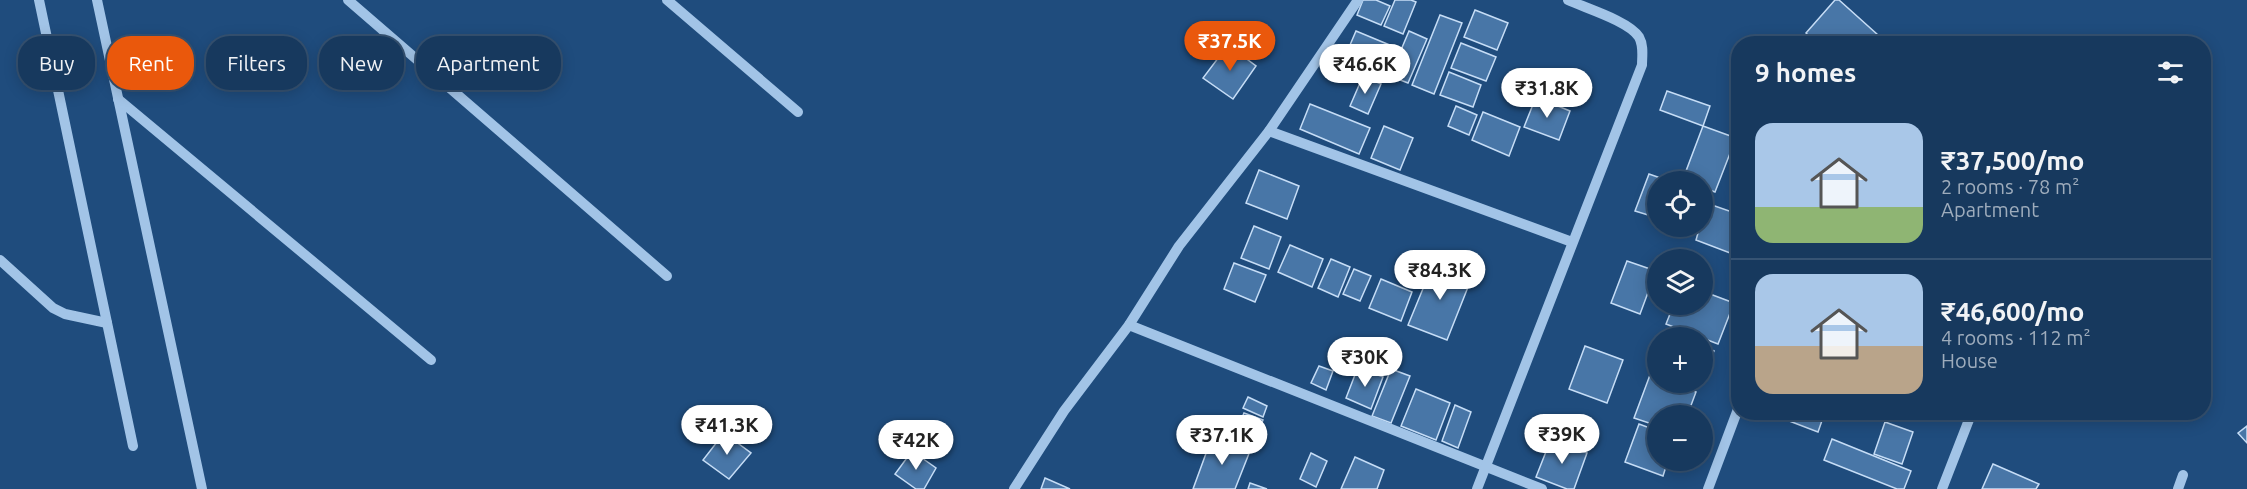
<!DOCTYPE html>
<html lang="en">
<head>
<meta charset="utf-8">
<style>
  body { margin:0; font-family:Ubuntu,sans-serif; background:#204064; color:#f1f3f6; height:100vh; display:flex; flex-direction:column; font-size:22px; white-space:nowrap }
  * { box-sizing:border-box; margin:0 }
  p { font-size:20px; color:#9eacbc }
  .icon { flex:none; width:33px; height:33px; fill:none; stroke:currentColor; stroke-width:2; stroke-linecap:round; stroke-linejoin:round }
  .map { position:relative; flex:1; overflow:hidden }
  .sheet { position:absolute; left:1731px; top:36px; width:480px; height:384px; display:flex; flex-direction:column; background:#17395e; border-radius:24px; box-shadow:0 3px 15px #0003,0 0 0 2px #365373 }
  .sheet>* { flex:none }
  .hud { position:absolute; left:18px; top:36px; width:570px; height:54px; display:flex; gap:12px }
  .tools { position:absolute; left:1647px; top:171px; display:grid; gap:12px }
  .tools a { display:grid; place-items:center; width:66px; height:66px; border-radius:50%; background:#17395e; box-shadow:0 3px 15px #0003,0 0 0 2px #365373; font-size:30px }
  .price { position:absolute; translate:-50% -51px; padding:0 14px; border-radius:21px; background:#fff; color:#222; font-size:20px; line-height:39px; filter:drop-shadow(0 2px 3px #0008) }
  .price::after { content:''; position:absolute; left:50%; top:36px; width:18px; height:14px; margin-left:-9px; background:inherit; clip-path:polygon(0 0,100% 0,50% 100%) }
  .price.selected { background:#ea580c; color:#fff }
  ul { padding:0; list-style:none }
  li { display:flex; align-items:center; gap:18px; height:150px; padding:0 24px }
  li+li { border-top:2px solid #365373 }
  li span { display:grid; place-items:center; flex:none; width:168px; height:120px; border-radius:18px; color:#555 }
  li>.icon { margin-inline-start:auto }
  span .icon { width:72px; height:72px; fill:#fffc; stroke-width:1 }
  li b { font-size:26px }
  h2 { display:flex; justify-content:space-between; align-items:center; height:72px; padding:0 24px; font-size:26px }
  .pill { padding:0 21px; border-radius:24px; background:#17395e; box-shadow:0 3px 15px #0003,0 0 0 2px #365373; font-size:21px; line-height:54px }
  .pill.selected { background:#ea580c; color:#fff }
  .map>svg:first-child { display:block }
  .building { fill:#4876a7; stroke:#c6ddf6; stroke-width:1.5 }
  .lines { fill:none; stroke-linecap:round; stroke-linejoin:round }
  .minor { stroke:#a2c4e7; stroke-width:10 }
</style>
</head>
<body>
<div class="map">
<svg width="2247" height="489" viewBox="0 0 2247 489">
  <rect width="100%" height="100%" fill="#1f4c7d"/>
  <!-- building -->
  <g class="building">
    <polygon points="1363,0 1376,0 1390,6 1381,25 1357,15"/>
    <polygon points="1395,0 1411,0 1416,2 1403,34 1384,26"/>
    <polygon points="1835,0 1839,0 1888,44 1817,44 1806,33"/>
    <polygon points="1475,10 1508,23 1497,50 1464,37"/>
    <polygon points="1440,15 1462,23 1434,94 1412,85"/>
    <polygon points="1356,31 1392,46 1383,68 1347,52"/>
    <polygon points="1409,31 1427,39 1408,83 1390,76"/>
    <polygon points="1461,43 1496,57 1486,81 1451,68"/>
    <polygon points="1228,45 1256,66 1233,99 1203,78"/>
    <polygon points="1449,72 1481,85 1473,107 1440,95"/>
    <polygon points="1363,76 1381,84 1368,114 1350,106"/>
    <polygon points="1667,91 1710,106 1703,126 1660,110"/>
    <polygon points="1536,97 1570,111 1559,140 1524,127"/>
    <polygon points="1310,104 1370,128 1359,154 1300,129"/>
    <polygon points="1456,106 1477,115 1469,135 1448,126"/>
    <polygon points="1483,112 1520,127 1509,156 1472,140"/>
    <polygon points="1384,126 1413,138 1400,170 1371,158"/>
    <polygon points="1703,126 1736,138 1715,192 1702,187 1702,182 1683,179"/>
    <polygon points="1259,170 1299,186 1287,219 1246,203"/>
    <polygon points="1649,174 1672,182 1658,182 1658,218 1635,211"/>
    <polygon points="1709,204 1738,214 1738,256 1696,240 1700,226 1702,226"/>
    <polygon points="1254,226 1281,237 1269,269 1241,258"/>
    <polygon points="1290,245 1323,259 1312,287 1278,272"/>
    <polygon points="1331,259 1350,267 1338,297 1318,288"/>
    <polygon points="1627,261 1656,271 1640,314 1611,303"/>
    <polygon points="1434,262 1472,277 1447,340 1408,325"/>
    <polygon points="1234,263 1266,275 1255,302 1224,289"/>
    <polygon points="1354,269 1371,276 1360,301 1343,294"/>
    <polygon points="1381,279 1412,292 1401,321 1369,308"/>
    <polygon points="1702,291 1734,303 1718,344 1666,324 1674,304 1702,304"/>
    <polygon points="1585,346 1623,360 1607,403 1569,389"/>
    <polygon points="1702,346 1714,351 1702,379"/>
    <polygon points="1319,366 1333,371 1326,390 1311,383"/>
    <polygon points="1358,367 1383,377 1371,409 1346,398"/>
    <polygon points="1391,369 1410,376 1391,423 1372,416"/>
    <polygon points="1650,375 1658,378 1658,382 1671,382 1696,392 1687,416 1658,416 1658,426 1634,418"/>
    <polygon points="1416,389 1450,403 1436,440 1401,426"/>
    <polygon points="1248,397 1267,406 1263,417 1243,408"/>
    <polygon points="1455,405 1471,412 1458,448 1442,441"/>
    <polygon points="1786,412 1825,412 1818,432 1784,419"/>
    <polygon points="1896,412 1920,412 1917,420"/>
    <polygon points="1244,413 1263,420 1252,447 1233,439"/>
    <polygon points="1885,422 1913,432 1902,464 1874,454"/>
    <polygon points="1639,424 1658,431 1658,460 1668,460 1663,476 1625,462"/>
    <polygon points="2247,426 2247,443 2238,433"/>
    <polygon points="724,433 751,453 729,479 703,460"/>
    <polygon points="1212,437 1250,451 1235,489 1193,489"/>
    <polygon points="1551,439 1587,453 1574,489 1567,489 1536,477"/>
    <polygon points="1832,439 1911,471 1904,489 1897,489 1824,460"/>
    <polygon points="912,451 936,468 924,489 916,489 895,474"/>
    <polygon points="1311,453 1327,461 1316,487 1300,479"/>
    <polygon points="1355,457 1384,470 1377,489 1341,489"/>
    <polygon points="1993,464 2039,484 2036,489 1982,489"/>
    <polygon points="1045,478 1070,489 1041,489"/>
    <polygon points="1250,483 1267,489 1248,489"/>
  </g>
  <g class="lines">
    <!-- minor -->
    <g class="minor">
      <polyline points="39,0 133,446"/>
      <polyline points="97,0 202,489"/>
      <polyline points="348,0 667,276"/>
      <polyline points="667,0 798,112"/>
      <polyline points="118,99 431,360"/>
      <polyline points="1269,131 1572,242"/>
      <polyline points="0,260 53,308 65,314 107,323"/>
      <polyline points="1129,325 1542,489"/>
      <polyline points="1014,489 1064,411 1129,325 1179,246 1269,131 1358,0"/>
      <path d="M1477,489L1642,65C1642,56 1644,46 1639,37C1629,21 1585,8 1568,0"/>
      <polyline points="1708,489 1738,409"/>
      <polyline points="1942,489 1972,412"/>
      <polyline points="2178,489 2183,475"/>
    </g>
  </g>
</svg>
<div class="tools">
<a><svg class="icon" aria-label="locate" viewBox="0 0 24 24"><circle cx="12" cy="12" r="6"/><path d="M12 2v4M12 18v4M2 12h4M18 12h4"/></svg></a>
<a><svg class="icon" aria-label="layers" viewBox="0 0 24 24"><path d="M12 4l9 5-9 5-9-5zM3 14l9 5 9-5"/></svg></a>
<a>+</a>
<a>−</a>
</div>
<b class="price selected" style="left:1230px;top:72px">₹37.5K</b>
<b class="price" style="left:1365px;top:95px">₹46.6K</b>
<b class="price" style="left:1547px;top:119px">₹31.8K</b>
<b class="price" style="left:1440px;top:301px">₹84.3K</b>
<b class="price" style="left:1365px;top:388px">₹30K</b>
<b class="price" style="left:727px;top:456px">₹41.3K</b>
<b class="price" style="left:1562px;top:465px">₹39K</b>
<b class="price" style="left:1222px;top:466px">₹37.1K</b>
<b class="price" style="left:916px;top:471px">₹42K</b>
<div class="hud">
<a class="pill">Buy</a>
<a class="pill selected">Rent</a>
<a class="pill">Filters</a>
<a class="pill">New</a>
<a class="pill">Apartment</a>
</div>
<section class="sheet">
<h2>9 homes<svg class="icon" aria-label="filters" viewBox="0 0 24 24"><path d="M4 7h16M4 17h16"/><circle cx="9" cy="7" r="2"/><circle cx="15" cy="17" r="2"/></svg></h2>
<ul>
<li><span style="background:linear-gradient(#a9c7e8 70%,#8fb573 0)"><svg class="icon" aria-label="home" viewBox="0 0 24 24"><path d="M3 11l9-7 9 7M6 9v11h12V9"/></svg></span><div><b>₹37,500/mo</b><p>2 rooms · 78 m²</p><p>Apartment</p></div></li>
<li><span style="background:linear-gradient(#a9c7e8 60%,#b9a48a 0)"><svg class="icon" aria-label="home" viewBox="0 0 24 24"><path d="M3 11l9-7 9 7M6 9v11h12V9"/></svg></span><div><b>₹46,600/mo</b><p>4 rooms · 112 m²</p><p>House</p></div></li>
</ul>
</section>
</div>
</body>
</html>
